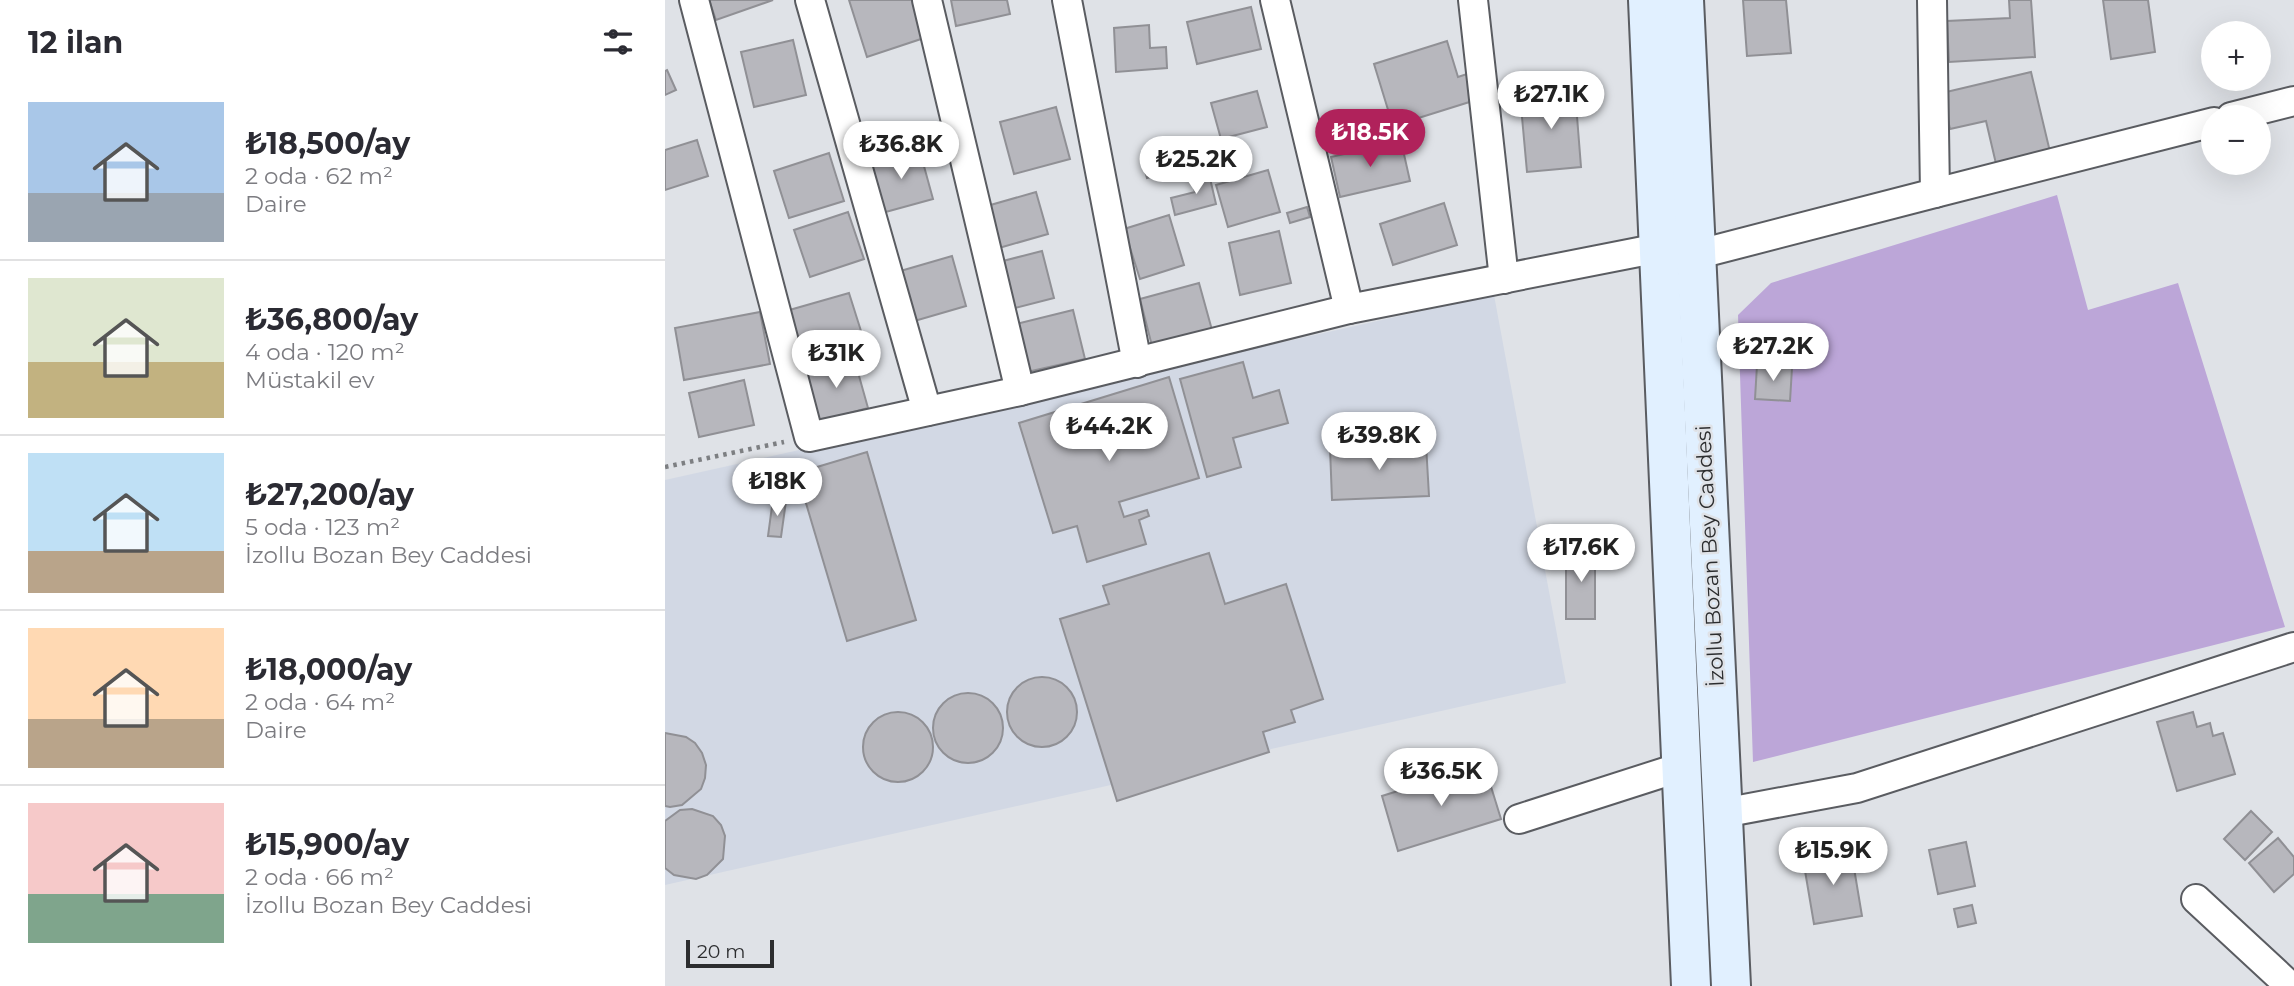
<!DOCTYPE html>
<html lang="tr">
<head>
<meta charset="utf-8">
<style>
  body { margin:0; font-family:Montserrat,sans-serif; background:#f2f2f3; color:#2b2b33; height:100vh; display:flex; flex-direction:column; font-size:26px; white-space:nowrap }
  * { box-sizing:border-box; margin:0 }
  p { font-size:23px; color:#7c7c81 }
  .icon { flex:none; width:38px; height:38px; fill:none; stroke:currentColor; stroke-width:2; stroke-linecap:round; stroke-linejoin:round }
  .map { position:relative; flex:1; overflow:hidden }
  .sheet { display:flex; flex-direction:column; background:#fff; width:665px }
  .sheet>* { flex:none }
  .tools { position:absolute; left:1536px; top:21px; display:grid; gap:14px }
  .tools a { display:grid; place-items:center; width:70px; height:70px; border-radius:50%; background:#fff; box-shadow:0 7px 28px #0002; font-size:35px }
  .scale { position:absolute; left:21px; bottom:18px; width:88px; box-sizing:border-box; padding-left:7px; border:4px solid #2c2d2f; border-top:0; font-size:19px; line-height:24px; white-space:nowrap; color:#2c2d2f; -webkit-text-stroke:5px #dfe2e7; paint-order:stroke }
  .price { position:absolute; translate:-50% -60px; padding:0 16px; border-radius:24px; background:#fff; color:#222; font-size:23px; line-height:46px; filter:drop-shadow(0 2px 4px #0008) }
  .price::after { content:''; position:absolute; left:50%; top:42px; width:21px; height:16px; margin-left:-10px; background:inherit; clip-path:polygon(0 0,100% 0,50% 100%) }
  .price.selected { background:#b0225b; color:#fff }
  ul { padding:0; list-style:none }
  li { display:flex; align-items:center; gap:21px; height:175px; padding:0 28px }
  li+li { border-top:2px solid #e1e1e2 }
  li span { display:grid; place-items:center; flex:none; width:196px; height:140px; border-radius:0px; color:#555 }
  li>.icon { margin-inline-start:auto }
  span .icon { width:84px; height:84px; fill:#fffc; stroke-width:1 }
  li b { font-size:30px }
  h2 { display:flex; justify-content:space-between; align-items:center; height:84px; padding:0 28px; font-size:30px }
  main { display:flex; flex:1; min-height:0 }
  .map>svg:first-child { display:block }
  .built { fill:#d2d8e4 }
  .green { fill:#bca6d8 }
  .building { fill:#b7b7bd; stroke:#909095; stroke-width:2 }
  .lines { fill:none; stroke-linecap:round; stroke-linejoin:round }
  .minor-casing { stroke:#5a5c61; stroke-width:32 }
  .secondary-casing { stroke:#5a5c61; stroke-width:42 }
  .path { stroke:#7d7f82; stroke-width:4.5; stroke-dasharray:3.5 5; stroke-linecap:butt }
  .minor { stroke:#fff; stroke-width:28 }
  .secondary { stroke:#e1f0ff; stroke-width:38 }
  .labels { text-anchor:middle; stroke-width:5; stroke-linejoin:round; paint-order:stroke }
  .street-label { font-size:21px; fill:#2c2d2f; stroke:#dfe2e7 }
</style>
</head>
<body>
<main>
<section class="sheet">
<h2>12 ilan<svg class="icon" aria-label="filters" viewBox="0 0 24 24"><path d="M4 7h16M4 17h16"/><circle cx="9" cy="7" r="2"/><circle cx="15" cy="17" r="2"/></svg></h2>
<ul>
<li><span style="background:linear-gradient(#a9c7e8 65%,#9aa5b1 0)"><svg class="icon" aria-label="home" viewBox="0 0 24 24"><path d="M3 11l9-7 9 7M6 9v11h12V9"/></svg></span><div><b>₺18,500/ay</b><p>2 oda · 62 m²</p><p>Daire</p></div></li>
<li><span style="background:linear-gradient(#dfe7d0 60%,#c2b280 0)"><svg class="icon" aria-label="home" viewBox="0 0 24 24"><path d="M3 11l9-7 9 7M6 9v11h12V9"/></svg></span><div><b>₺36,800/ay</b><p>4 oda · 120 m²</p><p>Müstakil ev</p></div></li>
<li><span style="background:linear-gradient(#bfe0f5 70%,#b9a48a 0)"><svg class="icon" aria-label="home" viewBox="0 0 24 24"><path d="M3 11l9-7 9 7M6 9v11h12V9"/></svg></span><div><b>₺27,200/ay</b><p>5 oda · 123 m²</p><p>İzollu Bozan Bey Caddesi</p></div></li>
<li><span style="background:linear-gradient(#ffd9b3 65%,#b9a48a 0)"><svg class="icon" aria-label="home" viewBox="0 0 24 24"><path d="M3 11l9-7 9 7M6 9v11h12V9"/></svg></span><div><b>₺18,000/ay</b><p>2 oda · 64 m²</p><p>Daire</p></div></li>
<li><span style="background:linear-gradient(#f6c9c9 65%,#7fa58c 0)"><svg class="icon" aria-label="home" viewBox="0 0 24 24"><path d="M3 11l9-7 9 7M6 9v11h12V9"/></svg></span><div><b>₺15,900/ay</b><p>2 oda · 66 m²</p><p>İzollu Bozan Bey Caddesi</p></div></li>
</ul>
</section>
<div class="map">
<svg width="1629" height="986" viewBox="0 0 1629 986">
  <rect width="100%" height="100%" fill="#dfe2e7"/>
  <!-- built -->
  <polygon class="built" points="829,295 901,683 0,885 0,480"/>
  <!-- green -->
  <polygon class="green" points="1392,195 1423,310 1513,283 1620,627 1088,762 1073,315 1106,283"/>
  <!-- building -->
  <g class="building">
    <polygon points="44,0 108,0 51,20"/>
    <polygon points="184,0 251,0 262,37 202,57"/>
    <polygon points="286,0 342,0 345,14 291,26"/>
    <polygon points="1078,0 1121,0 1126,53 1082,56"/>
    <polygon points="1344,0 1366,0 1370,57 1284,62 1282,21 1345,18"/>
    <polygon points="1438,0 1483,0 1490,52 1446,59"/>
    <polygon points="586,7 596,49 532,64 522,22"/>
    <polygon points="484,25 485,48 501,47 502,68 451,72 449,28"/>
    <polygon points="128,40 141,95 89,107 76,52"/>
    <polygon points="782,41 793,77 805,73 814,99 728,126 709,64"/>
    <polygon points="2,70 11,90 0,95 0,71"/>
    <polygon points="1366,72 1386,156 1332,168 1321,121 1285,129 1277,93"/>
    <polygon points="592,91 602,127 556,139 546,103"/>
    <polygon points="910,91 916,167 862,172 855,95"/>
    <polygon points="391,107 405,159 349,174 335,122"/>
    <polygon points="547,138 554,169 537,173 529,143"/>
    <polygon points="32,140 43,176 0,190 0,150"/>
    <polygon points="736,141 745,181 675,197 666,157"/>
    <polygon points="519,145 525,167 482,178 476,156"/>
    <polygon points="254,148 268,199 217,213 204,162"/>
    <polygon points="164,153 179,201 124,218 109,171"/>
    <polygon points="603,170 615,212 563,227 551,185"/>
    <polygon points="544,174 551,204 510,215 506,198 530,192 526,178"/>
    <polygon points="371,192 383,234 334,248 322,206"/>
    <polygon points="779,203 792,245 728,265 715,224"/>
    <polygon points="642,207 645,217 625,223 622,213"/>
    <polygon points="183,212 199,259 145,277 129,230"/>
    <polygon points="504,215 519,265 475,279 459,229"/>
    <polygon points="614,231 626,283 575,295 564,243"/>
    <polygon points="377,251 389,298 346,309 334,262"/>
    <polygon points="287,256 301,306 246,322 232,272"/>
    <polygon points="534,283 547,330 487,346 475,299"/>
    <polygon points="184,293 196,331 133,350 121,311"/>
    <polygon points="408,310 420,359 362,372 351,324"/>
    <polygon points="95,312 105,364 19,380 10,328"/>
    <polygon points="189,358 203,408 152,422 138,372"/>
    <polygon points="578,362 588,398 614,390 623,423 568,438 576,467 542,477 515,379"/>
    <polygon points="1092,365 1127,368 1125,401 1090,399"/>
    <polygon points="504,377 534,478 454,502 459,517 482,510 484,516 474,520 481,544 422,562 412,526 388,533 354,423"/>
    <polygon points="79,380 89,425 34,437 24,393"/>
    <polygon points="761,444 764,496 667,500 665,448"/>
    <polygon points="202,452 251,620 182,641 132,473"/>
    <polygon points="108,499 121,501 116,537 103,536"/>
    <rect x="901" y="550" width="29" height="69"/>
    <polygon points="544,553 560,604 621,584 658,699 626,710 630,722 598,732 604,752 452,801 395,619 444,604 438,586"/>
    <circle cx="377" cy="712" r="35"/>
    <circle cx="303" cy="728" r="35"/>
    <polygon points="1528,712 1532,727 1545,723 1548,736 1558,733 1570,774 1512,791 1492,722"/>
    <circle cx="233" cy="747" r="35"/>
    <polygon points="0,733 21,737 30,743 37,753 41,765 40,778 36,789 17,805 5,807 0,806"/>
    <polygon points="819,764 836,819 733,851 717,796"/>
    <polygon points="27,809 48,816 56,825 60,836 58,859 42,875 31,879 9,875 0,868 0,821 15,810"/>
    <polygon points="1586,811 1607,832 1580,860 1559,839"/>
    <polygon points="1613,838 1629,857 1629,874 1609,892 1584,863"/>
    <polygon points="1301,842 1310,886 1273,894 1264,850"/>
    <polygon points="1186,850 1197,916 1149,924 1138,859"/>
    <polygon points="1307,905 1311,923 1293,927 1289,909"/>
  </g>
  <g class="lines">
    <!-- minor casing -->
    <g class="minor-casing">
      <g id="minor">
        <polyline points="29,0 144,437 355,391 684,309"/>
        <polyline points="145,0 262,411"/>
        <polyline points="262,0 355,391"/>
        <polyline points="402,0 472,363"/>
        <polyline points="610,0 684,309 994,248"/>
        <polyline points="808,0 839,279"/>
        <polyline points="1566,117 1629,101"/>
        <polyline points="1270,193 1549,122"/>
        <polyline points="1030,255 1270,193 1267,0"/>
        <polyline points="1058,813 1192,788 1629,647"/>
        <polyline points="854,819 1016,767"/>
        <polyline points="1531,899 1625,986"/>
      </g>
    </g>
    <!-- secondary casing -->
    <g class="secondary-casing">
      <g id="secondary">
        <polyline points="983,0 1026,986"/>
        <polyline points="1019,0 1066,986"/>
      </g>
    </g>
    <!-- path -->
    <polyline class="path" points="0,467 119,442"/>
    <!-- minor -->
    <use href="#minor" class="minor"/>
    <!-- secondary -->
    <use href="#secondary" class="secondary"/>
  </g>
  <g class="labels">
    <!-- street labels -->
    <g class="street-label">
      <text transform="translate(1045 556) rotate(-93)" y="7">İzollu Bozan Bey Caddesi</text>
    </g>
  </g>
</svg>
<div class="tools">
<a>+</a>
<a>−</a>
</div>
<div class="scale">20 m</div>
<b class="price" style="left:886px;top:131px">₺27.1K</b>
<b class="price selected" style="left:705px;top:169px">₺18.5K</b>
<b class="price" style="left:236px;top:181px">₺36.8K</b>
<b class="price" style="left:531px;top:196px">₺25.2K</b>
<b class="price" style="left:1108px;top:383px">₺27.2K</b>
<b class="price" style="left:171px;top:390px">₺31K</b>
<b class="price" style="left:444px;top:463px">₺44.2K</b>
<b class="price" style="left:714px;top:472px">₺39.8K</b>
<b class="price" style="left:112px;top:518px">₺18K</b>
<b class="price" style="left:916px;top:584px">₺17.6K</b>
<b class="price" style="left:776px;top:808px">₺36.5K</b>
<b class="price" style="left:1168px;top:887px">₺15.9K</b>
</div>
</main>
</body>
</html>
